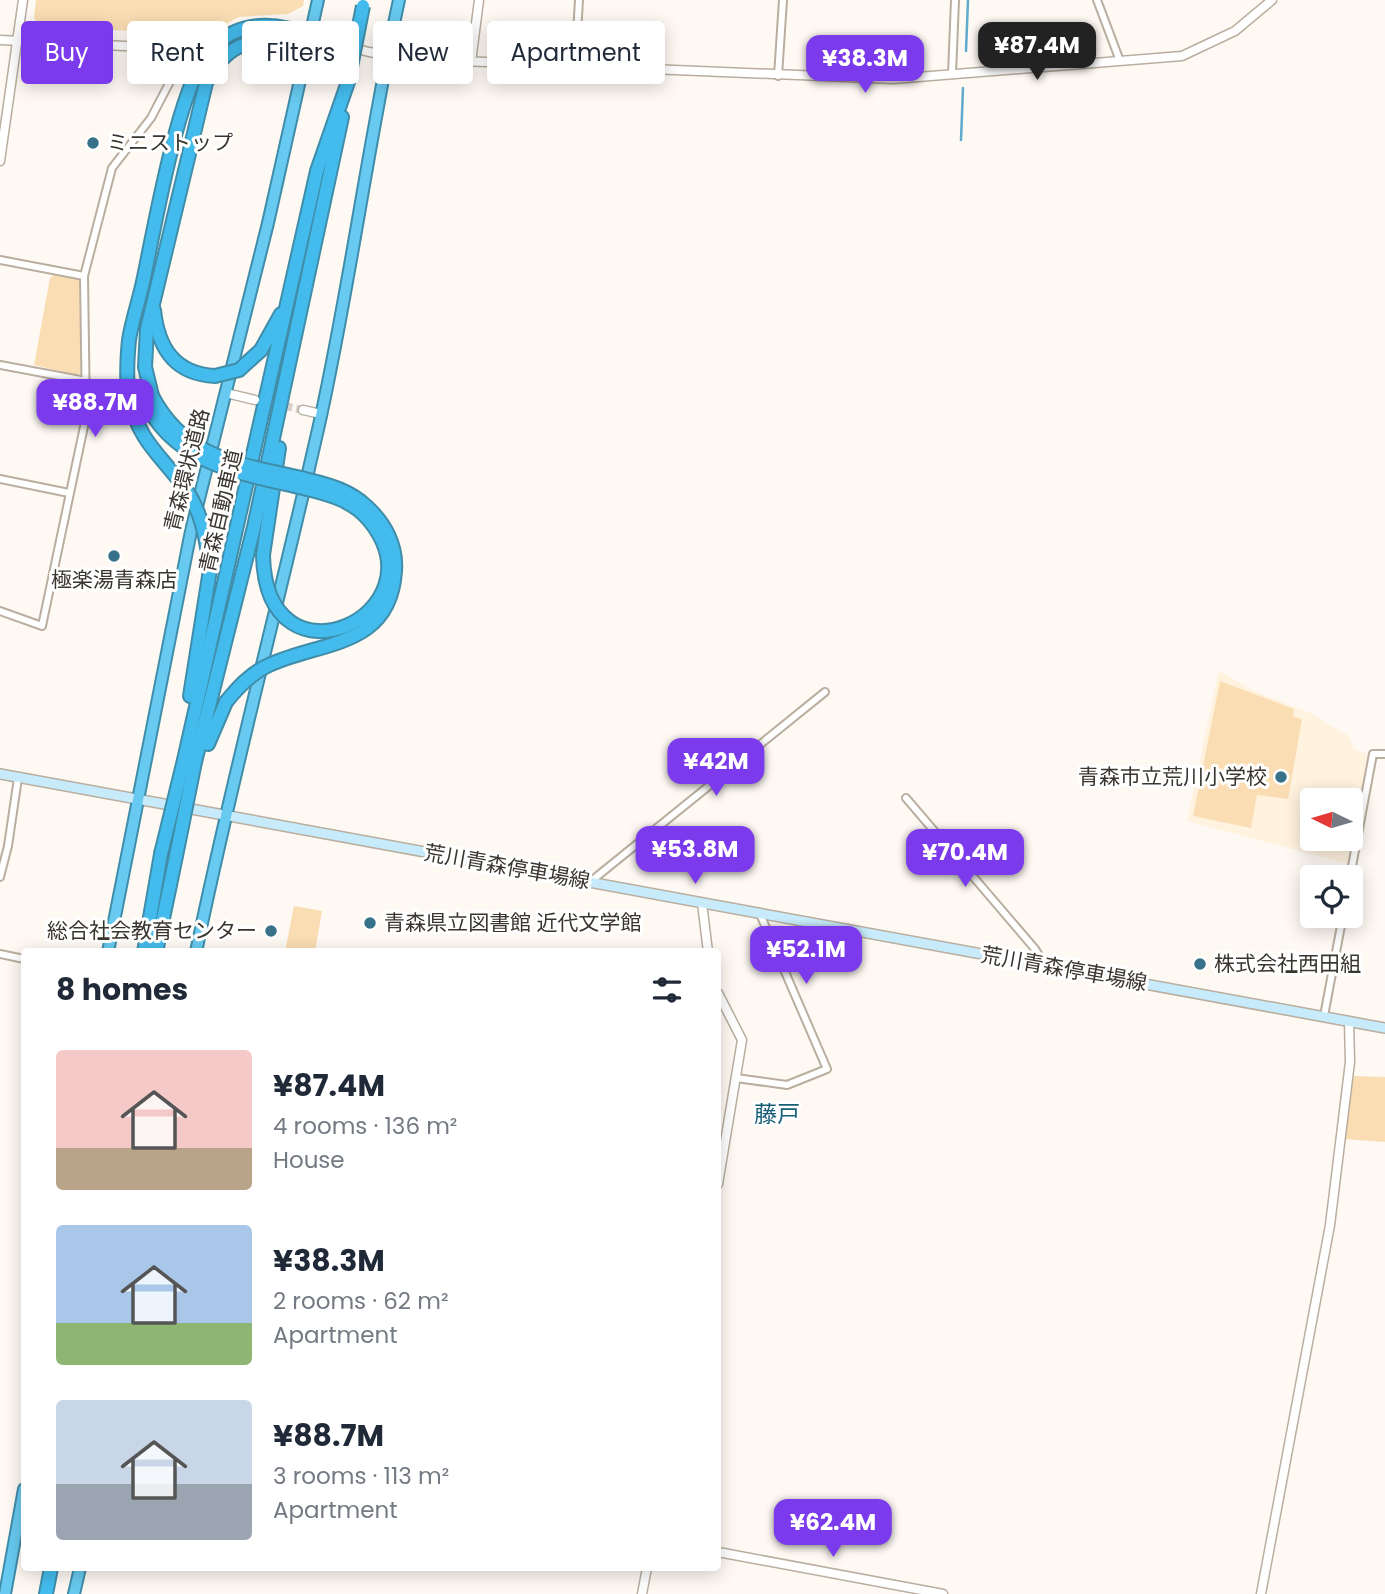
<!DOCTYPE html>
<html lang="en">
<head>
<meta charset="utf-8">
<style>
  body { margin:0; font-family:Poppins,"Noto Sans JP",sans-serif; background:#f6f6f7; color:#1f2937; height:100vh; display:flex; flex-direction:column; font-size:26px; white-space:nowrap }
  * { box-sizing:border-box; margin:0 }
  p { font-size:23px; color:#747a83 }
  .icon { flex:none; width:38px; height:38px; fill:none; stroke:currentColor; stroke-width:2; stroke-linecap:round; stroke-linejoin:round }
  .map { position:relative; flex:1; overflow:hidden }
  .side { position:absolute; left:21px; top:948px; width:700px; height:623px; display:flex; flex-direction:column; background:#fff; border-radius:7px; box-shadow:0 4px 18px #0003 }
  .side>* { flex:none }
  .top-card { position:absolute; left:21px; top:21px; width:700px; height:63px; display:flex; gap:14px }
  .needle { width:46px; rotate:275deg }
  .controls { position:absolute; left:1300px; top:788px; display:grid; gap:14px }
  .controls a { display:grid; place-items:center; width:63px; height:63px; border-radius:7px; background:#fff; box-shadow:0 4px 18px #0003; font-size:35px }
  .price { position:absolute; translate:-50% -60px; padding:0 16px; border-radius:14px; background:#7c3aed; color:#fff; font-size:23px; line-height:46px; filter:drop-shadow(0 2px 4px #0008) }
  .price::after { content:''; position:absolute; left:50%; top:42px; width:21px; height:16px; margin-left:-10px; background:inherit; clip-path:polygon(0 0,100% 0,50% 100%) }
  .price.selected { background:#222; color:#fff }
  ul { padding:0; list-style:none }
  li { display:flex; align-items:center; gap:21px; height:175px; padding:0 35px }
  li span { display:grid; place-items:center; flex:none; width:196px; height:140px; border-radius:7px; color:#555 }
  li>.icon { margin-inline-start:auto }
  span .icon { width:84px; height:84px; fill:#fffc; stroke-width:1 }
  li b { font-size:30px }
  h2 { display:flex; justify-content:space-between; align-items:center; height:84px; padding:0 35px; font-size:30px }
  .tag { padding:0 24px; border-radius:7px; background:#fff; box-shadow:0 4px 18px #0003; font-size:24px; line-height:63px }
  .tag.selected { background:#7c3aed; color:#fff }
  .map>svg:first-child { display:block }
  .built { fill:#fff2df; fill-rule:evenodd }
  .green { fill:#faddb3 }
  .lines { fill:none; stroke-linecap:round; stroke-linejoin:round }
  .stream { stroke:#5eabce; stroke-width:2.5 }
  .tertiary-tunnel { stroke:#d7d2cc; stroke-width:8; stroke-dasharray:8 4; stroke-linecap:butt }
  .minor-casing { stroke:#b9ae9f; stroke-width:10 }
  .tertiary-casing { stroke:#b9ae9f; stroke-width:11 }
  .secondary-casing { stroke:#b9ae9f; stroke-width:12 }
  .trunk-casing { stroke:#408daa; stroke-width:14 }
  .motorway-casing { stroke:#408daa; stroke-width:16 }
  .minor { stroke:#fff; stroke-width:6 }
  .tertiary { stroke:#fff; stroke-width:8 }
  .secondary { stroke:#c7ebfa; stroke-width:9 }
  .trunk { stroke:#68caf0; stroke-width:10 }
  .motorway { stroke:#43bced; stroke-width:12 }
  .motorway-bridge-casing { stroke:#408daa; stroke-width:16; stroke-linecap:butt }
  .motorway-bridge { stroke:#43bced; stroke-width:12 }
  .poi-dot { fill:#38718a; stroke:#fff; stroke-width:2.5 }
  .labels { text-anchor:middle; stroke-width:6; stroke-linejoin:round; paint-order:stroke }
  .poi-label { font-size:21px; fill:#39352f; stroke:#fff; text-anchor:start }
  .street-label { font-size:21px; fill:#39352f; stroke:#fff }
  .neighbourhood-label { font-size:23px; fill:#165d78; stroke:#fff }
</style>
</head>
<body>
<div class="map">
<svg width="1385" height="1594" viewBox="0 0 1385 1594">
  <rect width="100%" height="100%" fill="#fef9f3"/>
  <!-- built -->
  <path class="built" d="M1221,672L1252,690L1310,713L1349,736L1354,749L1369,755L1349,864L1187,821L1218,674ZM1312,800H1351V838H1312Z"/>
  <!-- green -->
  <g class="green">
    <polygon points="36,0 304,0 303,6 288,14 239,17 206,34 40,27 34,18"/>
    <polygon points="56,274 77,278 80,282 83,371 77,375 34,365 50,278"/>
    <polygon points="1220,681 1294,709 1293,717 1302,719 1288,799 1257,795 1251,828 1193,816"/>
    <polygon points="294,906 322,911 315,952 285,952"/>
    <polygon points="1352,1076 1385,1077 1385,1142 1344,1139"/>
  </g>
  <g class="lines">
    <!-- stream -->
    <g class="stream">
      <polyline points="966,51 968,0"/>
      <polyline points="961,140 963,88"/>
    </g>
    <!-- tertiary-tunnel -->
    <polyline class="tertiary-tunnel" points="261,401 303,410"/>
    <!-- minor casing -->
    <g class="minor-casing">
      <g id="minor">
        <polyline points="1097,0 1120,61"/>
        <polyline points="575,67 579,0"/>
        <polyline points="952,74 955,0"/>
        <polyline points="778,76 783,0"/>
        <polyline points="0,260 84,276"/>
        <polyline points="0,365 86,381"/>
        <polyline points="0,479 69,493"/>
        <polyline points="0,611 42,626 86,417 84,276 112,168 151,118 187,49"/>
        <polyline points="906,798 1035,949 1045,965"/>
        <polyline points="0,877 8,846 18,778"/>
        <polyline points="1350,877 1373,754 1385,754"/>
        <polyline points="590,882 825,692"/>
        <polyline points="0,954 24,959"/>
        <polyline points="1324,1016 1343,915"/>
        <polyline points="736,1078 787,1085 827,1069 760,914"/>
      </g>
    </g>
    <!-- tertiary casing -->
    <g class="tertiary-casing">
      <g id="tertiary">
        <polyline points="311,37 369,52 411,59 893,79 1182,56 1235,31 1272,0"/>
        <polyline points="0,40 187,49"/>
        <polyline points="471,62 479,0"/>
        <polyline points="0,161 23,0"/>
        <polyline points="226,393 255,400"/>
        <polyline points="303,410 321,414"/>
        <polyline points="702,903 708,952"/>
        <polyline points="718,993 742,1040 718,1184"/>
        <polyline points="718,1552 943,1594"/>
        <polyline points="642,1594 647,1568"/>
        <polyline points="1261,1594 1330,1225 1350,1062 1349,1021"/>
      </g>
    </g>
    <!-- secondary casing -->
    <g class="secondary-casing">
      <polyline id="secondary" points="0,774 1385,1028"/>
    </g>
    <!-- trunk casing -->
    <g class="trunk-casing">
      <g id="trunk">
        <polyline points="108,952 191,531 268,223 318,0"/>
        <path d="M196,952C233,772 281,595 321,416C351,278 369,138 399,0"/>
        <polyline points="5,1594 24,1489"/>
        <polyline points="74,1594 80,1568"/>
      </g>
    </g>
    <!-- motorway casing -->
    <g class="motorway-casing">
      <g id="motorway">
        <path d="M154,310C158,348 175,374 215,376"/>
        <polyline points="261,350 281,314"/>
        <path d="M152,396L145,367L147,329L206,83C233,31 260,44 309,37"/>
        <path d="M129,398C126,379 127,360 129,340C132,320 139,301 143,282C154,231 179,80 212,48C240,20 277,21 311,37"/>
        <polyline points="263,555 279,448"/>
        <polyline points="190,696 210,570"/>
        <polyline points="208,744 226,702"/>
        <polyline points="184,760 317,171 348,82"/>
        <polyline points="195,762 254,527 342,117"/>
        <polyline points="144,952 161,854"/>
        <polyline points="156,952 176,856"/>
        <polyline points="46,1594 51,1568"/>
      </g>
    </g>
    <!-- minor -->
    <use href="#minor" class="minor"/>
    <!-- tertiary -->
    <use href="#tertiary" class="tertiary"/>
    <!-- secondary -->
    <use href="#secondary" class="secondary"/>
    <!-- trunk -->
    <use href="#trunk" class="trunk"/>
    <!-- motorway -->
    <use href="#motorway" class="motorway"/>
    <!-- motorway-bridge casing -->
    <g class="motorway-bridge-casing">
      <g id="motorway-bridge">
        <polyline points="348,82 363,6"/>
        <polyline points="215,376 239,370 261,350"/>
        <path d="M152,396C187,462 244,464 309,480C330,485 350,491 366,506C385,523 397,546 395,571C390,648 321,641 269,665C251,673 238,687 226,702"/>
        <path d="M129,398C140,443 159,453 184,487C202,511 207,541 210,570"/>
        <path d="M144,399C173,464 240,473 303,488C328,494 352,500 369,520C446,614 266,697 263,555"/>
        <polyline points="161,854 184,760"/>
        <polyline points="176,856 195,762"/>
      </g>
    </g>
    <!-- motorway-bridge -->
    <use href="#motorway-bridge" class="motorway-bridge"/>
  </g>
  <!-- markers -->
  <g class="poi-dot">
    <circle cx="93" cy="143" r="7"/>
    <circle cx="114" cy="556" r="7"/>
    <circle cx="1281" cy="777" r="7"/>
    <circle cx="370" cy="923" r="7"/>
    <circle cx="271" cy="931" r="7"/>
    <circle cx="1200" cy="964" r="7"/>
  </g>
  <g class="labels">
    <!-- poi labels -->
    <g class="poi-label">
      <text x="107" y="150">ミニストップ</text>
      <text x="114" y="587" text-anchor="middle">極楽湯青森店</text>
      <text x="1267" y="784" text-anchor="end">青森市立荒川小学校</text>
      <text x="384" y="930">青森県立図書館 近代文学館</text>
      <text x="257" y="938" text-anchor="end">総合社会教育センター</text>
      <text x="1214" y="971">株式会社西田組</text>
    </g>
    <!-- street labels -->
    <g class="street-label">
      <text transform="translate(187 470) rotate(-76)" y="7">青森環状道路</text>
      <text transform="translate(221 511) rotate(-77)" y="7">青森自動車道</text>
      <text transform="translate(507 867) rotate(10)" y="7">荒川青森停車場線</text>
      <text transform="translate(1064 969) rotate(10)" y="7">荒川青森停車場線</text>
    </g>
    <!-- neighbourhood labels -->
    <g class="neighbourhood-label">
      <text x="777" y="1122">藤戸</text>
    </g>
  </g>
</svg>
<div class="controls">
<a><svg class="needle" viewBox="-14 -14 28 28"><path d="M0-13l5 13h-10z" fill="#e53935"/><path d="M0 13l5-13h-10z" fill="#747a83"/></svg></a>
<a><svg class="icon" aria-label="locate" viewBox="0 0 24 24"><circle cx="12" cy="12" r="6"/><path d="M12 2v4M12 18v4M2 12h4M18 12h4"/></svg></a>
</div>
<b class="price selected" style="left:1037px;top:82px">¥87.4M</b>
<b class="price" style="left:865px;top:95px">¥38.3M</b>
<b class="price" style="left:95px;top:439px">¥88.7M</b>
<b class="price" style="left:716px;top:798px">¥42M</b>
<b class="price" style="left:695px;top:886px">¥53.8M</b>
<b class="price" style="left:965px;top:889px">¥70.4M</b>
<b class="price" style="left:806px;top:986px">¥52.1M</b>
<b class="price" style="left:833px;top:1559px">¥62.4M</b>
<div class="top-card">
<a class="tag selected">Buy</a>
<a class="tag">Rent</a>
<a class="tag">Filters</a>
<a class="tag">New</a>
<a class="tag">Apartment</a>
</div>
<section class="side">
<h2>8 homes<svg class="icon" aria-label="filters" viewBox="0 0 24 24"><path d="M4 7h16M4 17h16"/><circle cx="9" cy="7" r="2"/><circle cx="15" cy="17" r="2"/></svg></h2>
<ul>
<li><span style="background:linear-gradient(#f6c9c9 70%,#b9a48a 0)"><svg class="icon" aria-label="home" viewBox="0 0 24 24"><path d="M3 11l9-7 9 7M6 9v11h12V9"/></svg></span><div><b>¥87.4M</b><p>4 rooms · 136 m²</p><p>House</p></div></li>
<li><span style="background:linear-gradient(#a9c7e8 70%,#8fb573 0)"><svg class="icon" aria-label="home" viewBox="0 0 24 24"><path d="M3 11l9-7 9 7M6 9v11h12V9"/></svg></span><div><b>¥38.3M</b><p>2 rooms · 62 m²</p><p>Apartment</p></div></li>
<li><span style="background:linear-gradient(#c9d6e8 60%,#9aa5b1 0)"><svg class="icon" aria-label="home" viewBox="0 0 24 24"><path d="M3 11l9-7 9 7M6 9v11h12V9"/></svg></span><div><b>¥88.7M</b><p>3 rooms · 113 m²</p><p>Apartment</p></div></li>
</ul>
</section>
</div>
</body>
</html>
